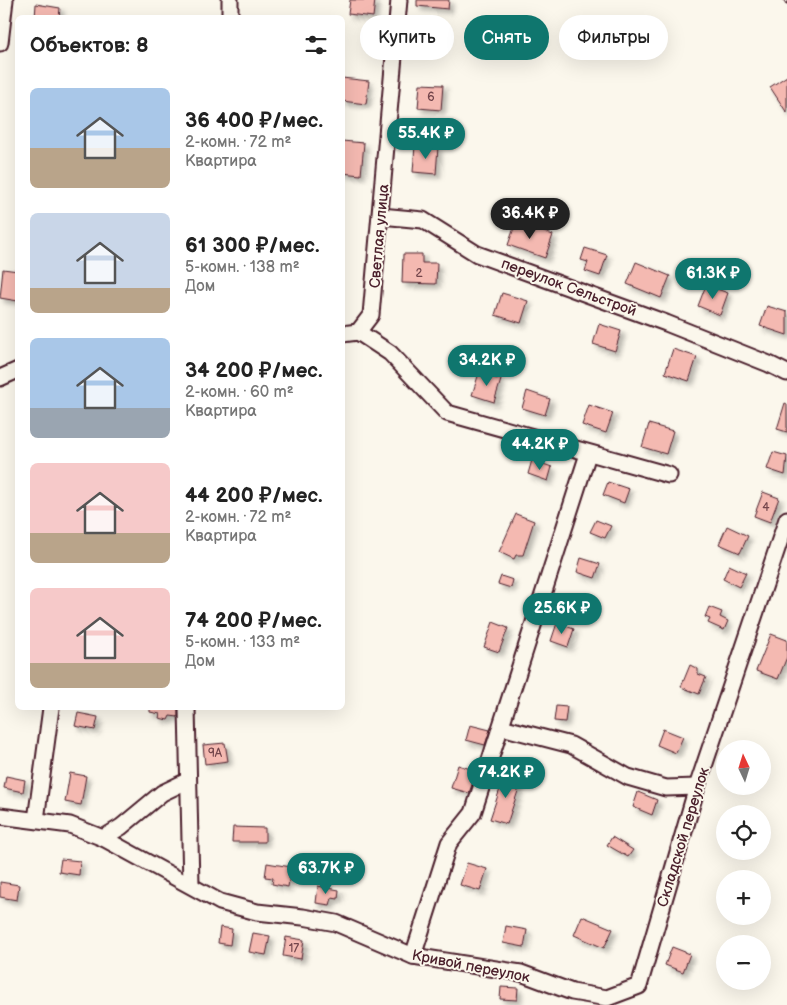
<!DOCTYPE html>
<html lang="ru">
<head>
<meta charset="utf-8">
<style>
  body { margin:0; font-family:"Balsamiq Sans",sans-serif; background:#f2f2f2; color:#222; height:100vh; display:flex; flex-direction:column; font-size:19px; white-space:nowrap }
  * { box-sizing:border-box; margin:0 }
  p { font-size:16px; color:#767676 }
  .icon { flex:none; width:28px; height:28px; fill:none; stroke:currentColor; stroke-width:2; stroke-linecap:round; stroke-linejoin:round }
  .map { position:relative; flex:1; overflow:hidden }
  .side { position:absolute; left:15px; top:15px; width:330px; height:695px; display:flex; flex-direction:column; background:#fff; border-radius:8px; box-shadow:0 5px 20px #0002 }
  .side>* { flex:none }
  .guide { position:absolute; left:360px; top:15px; width:351px; height:45px; display:flex; gap:10px }
  .needle { width:32px; rotate:356deg }
  .fabs { position:absolute; left:716px; top:740px; display:grid; gap:10px }
  .fabs a { display:grid; place-items:center; width:55px; height:55px; border-radius:50%; background:#fff; box-shadow:0 5px 20px #0002; font-size:25px }
  .price { position:absolute; translate:-50% -42px; padding:0 11px; border-radius:18px; background:#0f766e; color:#fff; font-size:16px; line-height:32px; filter:drop-shadow(0 1px 2px #0008) }
  .price::after { content:''; position:absolute; left:50%; top:30px; width:15px; height:11px; margin-left:-8px; background:inherit; clip-path:polygon(0 0,100% 0,50% 100%) }
  .price.on { background:#222; color:#fff }
  ul { padding:0; list-style:none }
  li { display:flex; align-items:center; gap:15px; height:125px; padding:0 15px }
  li span { display:grid; place-items:center; flex:none; width:140px; height:100px; border-radius:8px; color:#555 }
  li>.icon { margin-inline-start:auto }
  span .icon { width:60px; height:60px; fill:#fffc; stroke-width:1 }
  li b { font-size:21px }
  h2 { display:flex; justify-content:space-between; align-items:center; height:60px; padding:0 15px; font-size:21px }
  .pill { padding:0 18px; border-radius:22px; background:#fff; box-shadow:0 5px 20px #0002; font-size:18px; line-height:45px }
  .pill.on { background:#0f766e; color:#fff }
  .map>svg:first-child { display:block }
  .building { fill:#f4b9b1; stroke:#4a1f2b; filter:url(#shadow) }
  .lines { fill:none; stroke-linecap:round; stroke-linejoin:round }
  .minor-casing { stroke:#4a1f2b; stroke-width:19 }
  .minor { stroke:#fbf7ec; stroke-width:15 }
  .rail-casing { stroke:#4a1f2b; stroke-width:5 }
  .rail { stroke:#fbf7ec; stroke-width:3; stroke-dasharray:9; stroke-linecap:butt }
  .labels { text-anchor:middle; stroke-width:4; stroke-linejoin:round; paint-order:stroke }
  .number-label { font-size:12px; fill:#74464c }
  .street-label { font-size:15px; fill:#4a1f2b; stroke:#fbf7ec }
</style>
</head>
<body>
<div class="map">
<svg width="787" height="1005" viewBox="0 0 787 1005">
  <defs>
    <filter id="shadow"><feDropShadow dx="4" dy="4" stdDeviation="2.5" flood-color="#0004"/></filter>
  </defs>
  <rect width="100%" height="100%" fill="#fbf7ec"/>
  <filter id="ink" filterUnits="userSpaceOnUse"><feTurbulence type="fractalNoise" baseFrequency=".02" numOctaves="2"/><feDisplacementMap in="SourceGraphic" scale="10" xChannelSelector="R" yChannelSelector="G"/><feConvolveMatrix kernelMatrix="1 2 1 2 8 2 1 2 1" color-interpolation-filters="sRGB"/></filter>
  <g filter="url(#ink)">
    <!-- building -->
    <g class="building">
      <polygon points="350,0 375,0 373,17 348,14"/>
      <polygon points="417,0 449,0 448,9 417,6"/>
      <polygon points="36,4 60,8 59,18 35,18"/>
      <polygon points="787,76 787,113 770,87"/>
      <polygon points="342,78 369,81 366,104 342,101"/>
      <polygon points="420,84 443,85 441,110 418,108"/>
      <polygon points="342,141 364,143 361,175 342,173"/>
      <polygon points="415,145 438,147 436,174 413,172"/>
      <polygon points="516,222 553,235 545,258 508,245"/>
      <polygon points="585,248 607,255 600,276 585,271 588,262 581,260"/>
      <polygon points="403,254 422,254 422,263 437,263 436,284 402,283"/>
      <polygon points="636,262 670,276 661,298 627,284"/>
      <polygon points="3,269 18,271 18,301 0,298"/>
      <polygon points="706,285 728,293 720,315 698,306"/>
      <polygon points="502,293 528,301 521,323 495,315"/>
      <polygon points="767,306 787,312 787,335 760,326"/>
      <polygon points="599,324 621,331 615,351 593,344"/>
      <polygon points="673,349 697,357 689,381 665,373"/>
      <polygon points="479,373 501,380 494,402 472,395"/>
      <polygon points="527,391 550,399 545,415 522,408"/>
      <polygon points="785,403 787,404 787,432 777,429"/>
      <polygon points="589,405 613,413 606,433 582,425"/>
      <polygon points="649,424 673,431 666,454 642,447"/>
      <polygon points="773,452 787,456 785,475 767,469"/>
      <polygon points="532,460 552,467 548,481 528,474"/>
      <polygon points="608,482 629,489 624,503 603,495"/>
      <polygon points="763,492 779,498 770,522 754,516"/>
      <polygon points="516,514 534,521 523,555 516,555 514,559 499,552"/>
      <polygon points="596,520 611,526 605,538 590,532"/>
      <polygon points="727,526 748,536 740,553 719,544"/>
      <polygon points="581,558 600,564 595,578 577,572"/>
      <polygon points="729,565 746,573 739,587 723,579"/>
      <polygon points="501,576 513,580 511,588 498,584"/>
      <polygon points="566,595 590,605 585,616 562,606"/>
      <polygon points="709,607 722,612 720,617 728,621 724,630 708,623 710,619 705,617"/>
      <polygon points="493,622 508,628 499,652 484,647"/>
      <polygon points="557,623 574,629 568,647 551,641"/>
      <polygon points="771,634 787,640 787,657 778,679 756,671"/>
      <polygon points="690,665 698,669 698,674 706,677 699,694 681,687"/>
      <polygon points="556,706 567,707 565,722 554,721"/>
      <polygon points="150,708 178,708 178,717 170,716 168,720 159,718 160,714 150,712"/>
      <polygon points="78,713 98,717 95,730 75,726"/>
      <polygon points="470,725 490,730 485,745 466,740"/>
      <polygon points="663,729 683,737 676,753 657,745"/>
      <polygon points="225,743 228,761 205,764 203,745"/>
      <polygon points="458,765 477,771 469,793 451,788"/>
      <polygon points="70,773 86,776 81,805 65,802"/>
      <polygon points="505,774 522,779 507,824 490,819"/>
      <polygon points="6,776 25,780 23,792 4,788"/>
      <polygon points="638,792 657,800 652,815 633,807"/>
      <polygon points="233,827 265,828 265,842 232,842"/>
      <polygon points="612,837 633,850 628,857 607,845"/>
      <polygon points="61,859 80,861 79,875 59,872"/>
      <polygon points="267,863 291,867 288,887 272,884 273,878 265,877"/>
      <polygon points="467,863 487,869 480,891 460,885"/>
      <polygon points="0,882 19,885 17,900 0,897"/>
      <polygon points="318,886 339,890 338,899 332,898 330,905 316,903"/>
      <polygon points="582,916 613,929 604,948 574,935"/>
      <polygon points="506,926 527,930 524,947 503,943"/>
      <polygon points="220,927 232,929 230,945 218,943"/>
      <polygon points="253,933 270,936 266,955 249,952"/>
      <polygon points="286,937 304,940 301,959 283,956"/>
      <polygon points="672,947 690,954 683,972 665,965"/>
      <polygon points="501,987 518,988 517,1000 500,999"/>
    </g>
    <g class="lines">
      <!-- minor casing -->
      <g class="minor-casing">
        <g id="minor">
          <polyline points="230,18 230,0"/>
          <polyline points="0,43 5,0"/>
          <polyline points="381,216 423,220 477,254 666,323 769,364 787,373"/>
          <polyline points="358,332 390,353 447,413 669,475"/>
          <polyline points="342,334 358,332 371,315 399,0"/>
          <polyline points="0,378 18,370"/>
          <polyline points="187,708 191,885"/>
          <polyline points="501,727 571,745 628,777 666,788 697,787"/>
          <polyline points="0,816 70,825 103,838 220,902 257,912 303,917 336,923 413,956 521,973 572,992 607,998 639,986 697,787 787,519"/>
          <polyline points="36,820 51,708"/>
          <polyline points="103,838 121,827 162,793 187,781"/>
          <polyline points="413,956 449,843 473,813 588,454"/>
        </g>
      </g>
      <!-- minor -->
      <use href="#minor" class="minor"/>
      <!-- rail casing -->
      <g class="rail-casing">
        <polyline id="rail" points="786,0 787,2"/>
      </g>
      <!-- rail -->
      <use href="#rail" class="rail"/>
    </g>
  </g>
  <g class="labels">
    <!-- number labels -->
    <g class="number-label">
      <text x="431" y="101">6</text>
      <text x="419" y="277">2</text>
      <text x="766" y="511">4</text>
      <text x="215" y="757">9А</text>
      <text x="294" y="952">17</text>
    </g>
    <!-- street labels -->
    <g class="street-label">
      <text transform="translate(379 236) rotate(-85)" y="5">Светлая улица</text>
      <text transform="translate(569 287) rotate(20)" y="5">переулок Сельстрой</text>
      <text transform="translate(683 837) rotate(-73)" y="5">Складской переулок</text>
      <text transform="translate(471 966) rotate(11)" y="5">Кривой переулок</text>
    </g>
  </g>
</svg>
<div class="fabs">
<a><svg class="needle" viewBox="-14 -14 28 28"><path d="M0-13l5 13h-10z" fill="#e53935"/><path d="M0 13l5-13h-10z" fill="#767676"/></svg></a>
<a><svg class="icon" aria-label="locate" viewBox="0 0 24 24"><circle cx="12" cy="12" r="6"/><path d="M12 2v4M12 18v4M2 12h4M18 12h4"/></svg></a>
<a>+</a>
<a>−</a>
</div>
<b class="price" style="left:426px;top:160px">55.4K ₽</b>
<b class="price on" style="left:530px;top:240px">36.4K ₽</b>
<b class="price" style="left:713px;top:300px">61.3K ₽</b>
<b class="price" style="left:487px;top:387px">34.2K ₽</b>
<b class="price" style="left:540px;top:471px">44.2K ₽</b>
<b class="price" style="left:562px;top:635px">25.6K ₽</b>
<b class="price" style="left:506px;top:799px">74.2K ₽</b>
<b class="price" style="left:326px;top:895px">63.7K ₽</b>
<div class="guide">
<a class="pill">Купить</a>
<a class="pill on">Снять</a>
<a class="pill">Фильтры</a>
</div>
<section class="side">
<h2>Объектов: 8<svg class="icon" aria-label="filters" viewBox="0 0 24 24"><path d="M4 7h16M4 17h16"/><circle cx="9" cy="7" r="2"/><circle cx="15" cy="17" r="2"/></svg></h2>
<ul>
<li><span style="background:linear-gradient(#a9c7e8 60%,#b9a48a 0)"><svg class="icon" aria-label="home" viewBox="0 0 24 24"><path d="M3 11l9-7 9 7M6 9v11h12V9"/></svg></span><div><b>36 400 ₽/мес.</b><p>2-комн. · 72 m²</p><p>Квартира</p></div></li>
<li><span style="background:linear-gradient(#c9d6e8 75%,#b9a48a 0)"><svg class="icon" aria-label="home" viewBox="0 0 24 24"><path d="M3 11l9-7 9 7M6 9v11h12V9"/></svg></span><div><b>61 300 ₽/мес.</b><p>5-комн. · 138 m²</p><p>Дом</p></div></li>
<li><span style="background:linear-gradient(#a9c7e8 70%,#9aa5b1 0)"><svg class="icon" aria-label="home" viewBox="0 0 24 24"><path d="M3 11l9-7 9 7M6 9v11h12V9"/></svg></span><div><b>34 200 ₽/мес.</b><p>2-комн. · 60 m²</p><p>Квартира</p></div></li>
<li><span style="background:linear-gradient(#f6c9c9 70%,#b9a48a 0)"><svg class="icon" aria-label="home" viewBox="0 0 24 24"><path d="M3 11l9-7 9 7M6 9v11h12V9"/></svg></span><div><b>44 200 ₽/мес.</b><p>2-комн. · 72 m²</p><p>Квартира</p></div></li>
<li><span style="background:linear-gradient(#f6c9c9 75%,#b9a48a 0)"><svg class="icon" aria-label="home" viewBox="0 0 24 24"><path d="M3 11l9-7 9 7M6 9v11h12V9"/></svg></span><div><b>74 200 ₽/мес.</b><p>5-комн. · 133 m²</p><p>Дом</p></div></li>
</ul>
</section>
</div>
</body>
</html>
